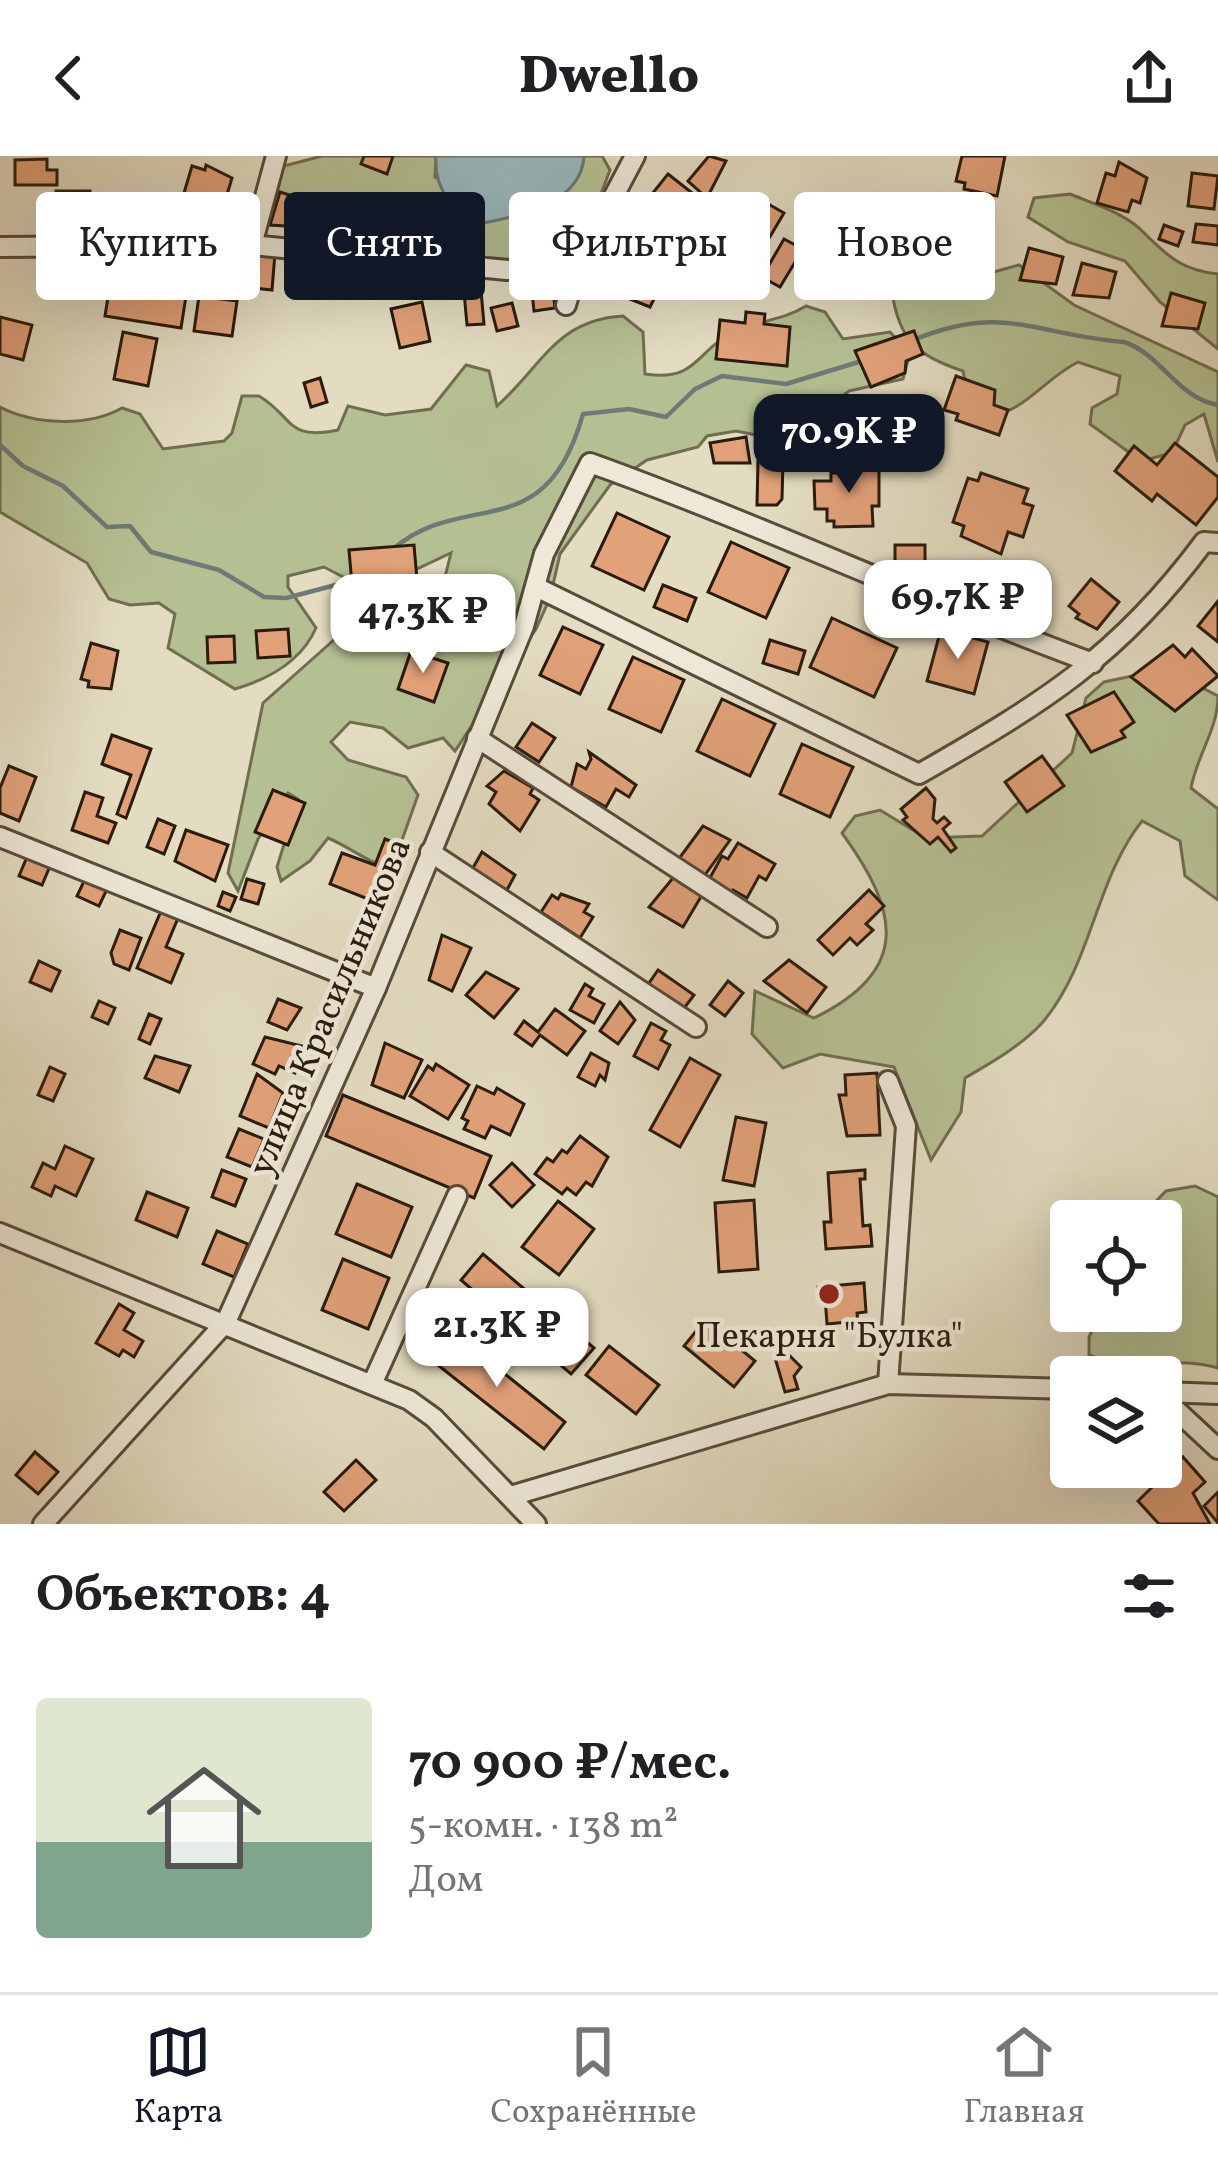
<!DOCTYPE html>
<html lang="ru">
<head>
<meta charset="utf-8">
<style>
  body { margin:0; font-family:Vollkorn,serif; background:#f6f6f6; color:#202124; height:100vh; display:flex; flex-direction:column; font-size:45px; white-space:nowrap }
  * { box-sizing:border-box; margin:0 }
  p { font-size:39px; color:#757577 }
  .icon { flex:none; width:66px; height:66px; fill:none; stroke:currentColor; stroke-width:2; stroke-linecap:round; stroke-linejoin:round }
  .map { position:relative; height:1368px; overflow:hidden }
  .panel { display:flex; flex-direction:column; background:#fff; flex:1 }
  .panel>* { flex:none }
  .hud { position:absolute; left:36px; top:36px; width:1146px; height:108px; display:flex; gap:24px }
  .buttons { position:absolute; left:1050px; top:1044px; display:grid; gap:24px }
  .buttons a { display:grid; place-items:center; width:132px; height:132px; border-radius:12px; background:#fff; box-shadow:0 12px 48px #0002; font-size:60px }
  .price { position:absolute; translate:-50% -102px; padding:0 27px; border-radius:24px; background:#fff; color:#222; font-size:39px; line-height:78px; filter:drop-shadow(0 3px 6px #0008) }
  .price::after { content:''; position:absolute; left:50%; top:72px; width:36px; height:27px; margin-left:-18px; background:inherit; clip-path:polygon(0 0,100% 0,50% 100%) }
  .price.current { background:#111827; color:#fff }
  ul { padding:0; list-style:none }
  li { display:flex; align-items:center; gap:36px; height:300px; padding:0 36px }
  li+li { border-top:3px solid #e0e0e0 }
  li span { display:grid; place-items:center; flex:none; width:336px; height:240px; border-radius:12px; color:#555 }
  li>.icon { margin-inline-start:auto }
  span .icon { width:144px; height:144px; fill:#fffc; stroke-width:1 }
  li b { font-size:51px }
  h2 { display:flex; justify-content:space-between; align-items:center; height:144px; padding:0 36px; font-size:51px }
  .pill { padding:0 42px; border-radius:12px; background:#fff; box-shadow:0 12px 48px #0002; font-size:42px; line-height:108px }
  .pill.current { background:#111827; color:#fff }
  header { display:flex; justify-content:space-between; align-items:center; height:156px; padding:0 36px; background:#fff; font-size:54px; font-weight:800 }
  .menu { display:flex; justify-content:space-around; align-items:center; height:168px; border-top:3px solid #e0e0e0; background:#fff; font-size:33px; color:#757577 }
  .menu a { display:grid; justify-items:center; gap:6px }
  .menu .current { color:#111827 }
  .map>svg:first-child { display:block }
  .green { fill:#b5c092; stroke:#706e50; stroke-width:3 }
  .water { fill:#99b9bd; stroke:#6d7a77; stroke-width:3 }
  .lines { fill:none; stroke-linecap:round; stroke-linejoin:round }
  .stream { stroke:#6d7a77; stroke-width:4.5 }
  .building { fill:#e1a179; stroke:#2a1b0d; stroke-width:3 }
  .minor-casing { stroke:#584b3a; stroke-width:24 }
  .minor { stroke:#ede8d7; stroke-width:18 }
  .poi-dot { fill:#8f2418; stroke:#ede8d7; stroke-width:4.5 }
  .labels { text-anchor:middle; stroke-width:9; stroke-linejoin:round; paint-order:stroke }
  .street-label { font-size:36px; fill:#2a1b0d; stroke:#ede8d7 }
  .poi-label { font-size:36px; fill:#2a1b0d; stroke:#ede8d7 }
</style>
</head>
<body>
<header><svg class="icon" aria-label="back" viewBox="0 0 24 24"><path d="M15 5l-7 7 7 7"/></svg>Dwello<svg class="icon" aria-label="share" viewBox="0 0 24 24"><path d="M12 15V3M7 8l5-5 5 5M5 13v7h14v-7"/></svg></header>
<div class="map">
<svg width="1218" height="1368" viewBox="0 0 1218 1368">
  <rect width="100%" height="100%" fill="#e3dcc1"/>
  <filter id="stains"><feTurbulence type="fractalNoise" baseFrequency=".00167" numOctaves="4"/><feColorMatrix values="0 0 0 0 .2 0 0 0 0 .09 0 0 0 0 .02 0 0 0 .5 -.17"/></filter>
  <radialGradient id="worn" r=".72"><stop offset=".6" stop-color="#630" stop-opacity="0"/><stop offset="1" stop-color="#630" stop-opacity=".3"/></radialGradient>
  <!-- green -->
  <g class="green">
    <path d="M322,0H436L435,21L521,59C549,49 582,34 584,0H602L610,14L580,93C515,115 405,101 353,54L304,69L279,62L268,37L280,11Z"/>
    <path d="M1070,38C1092,47 1121,56 1139,72C1166,98 1179,114 1218,118V193L1160,146L1125,105L1068,86L1028,61L1034,42Z"/>
    <path d="M939,104L976,121L1019,109L1074,149L1218,216V306L1204,258L1185,269L1172,297L1141,305L1090,268L1092,252L1117,238L1120,220L1078,206C1046,222 1030,250 994,260L970,248L963,215C917,200 899,184 892,136Z"/>
    <path d="M806,150L825,156L843,183L890,176L910,197L903,223L849,235L786,285L736,275L707,280L698,291L647,304L610,329L560,398L550,442L536,473L455,595L443,582L408,592L383,572L350,566L331,586L348,604L406,621L418,639L392,712C369,708 350,691 328,682L310,705L281,725L277,711L298,643L288,637L258,683L238,735L228,717L263,547L344,475L421,439L445,421L451,397L370,435L324,411L288,420V431L316,472C301,506 269,523 235,533L168,492L175,458L159,447L130,449L109,443L87,407L0,356V251C35,269 88,271 122,252L140,258L163,293L224,285L232,277L242,240H259C294,261 286,285 338,274L348,250L385,259L431,253L466,209L489,215L497,250C543,209 556,164 623,160L643,176L645,218C698,226 695,195 734,176C758,164 782,165 806,150Z"/>
    <path d="M1151,516L1179,520L1218,540C1218,573 1197,599 1191,632L1218,653V744L1185,720L1180,685L1142,665C1095,724 1092,809 1042,867C1021,890 992,906 965,922L961,956L931,1004L894,911L820,898L783,912L752,878L755,835L814,862C913,814 898,754 842,677L855,660L880,654L926,682L982,680L1072,597L1086,542L1104,526Z"/>
    <path d="M1195,1030L1218,1041V1212C1176,1199 1131,1216 1089,1199V1181L1101,1155H1161V1065H1137L1166,1035Z"/>
  </g>
  <!-- water -->
  <path class="water" d="M436,0H584C581,48 521,59 484,67C453,51 434,38 436,0Z"/>
  <g class="lines">
    <!-- stream -->
    <g class="stream">
      <path d="M911,185C1004,146 1034,179 1124,186C1161,198 1177,242 1218,249"/>
      <polyline points="0,289 23,310 63,330 107,371 130,370 151,396 219,414 264,441 286,442 355,424"/>
      <path d="M392,394C464,331 545,394 583,258L629,253L666,261L695,233L722,220L786,228L862,205"/>
    </g>
  </g>
  <!-- building -->
  <g class="building">
    <polygon points="364,0 393,0 387,18 361,8"/>
    <polygon points="709,0 726,5 707,42 688,25"/>
    <polygon points="962,0 1005,0 997,40 964,33 965,27 956,25"/>
    <polygon points="47,3 47,14 57,14 57,29 15,29 15,4"/>
    <polygon points="1119,6 1147,22 1140,47 1132,44 1128,56 1097,47 1106,17 1115,20"/>
    <polygon points="206,9 232,22 224,49 184,37 192,10 205,14"/>
    <polygon points="1192,17 1218,20 1214,53 1188,50"/>
    <polygon points="668,18 710,51 690,76 648,43"/>
    <polygon points="56,35 90,35 89,83 56,82"/>
    <polygon points="280,36 308,45 301,71 270,69"/>
    <polygon points="763,45 784,57 752,111 731,99"/>
    <polygon points="346,54 368,57 367,64 374,65 372,81 337,77"/>
    <polygon points="220,57 241,64 237,85 216,82"/>
    <polygon points="1196,68 1218,70 1218,89 1193,86"/>
    <polygon points="1164,69 1183,76 1178,90 1159,83"/>
    <polygon points="784,83 803,93 780,131 762,121"/>
    <polygon points="1029,92 1063,101 1056,128 1020,124"/>
    <polygon points="249,94 275,97 272,134 245,131"/>
    <polygon points="191,96 202,97 200,124 189,123"/>
    <polygon points="642,99 669,113 650,151 615,137"/>
    <polygon points="1082,107 1116,116 1109,142 1073,139"/>
    <polygon points="307,113 313,137 295,142 289,118"/>
    <polygon points="111,122 187,134 181,172 105,160"/>
    <polygon points="480,123 484,168 467,169 463,125"/>
    <polygon points="553,134 555,152 534,155 532,136"/>
    <polygon points="1171,137 1205,147 1198,173 1162,170"/>
    <polygon points="199,140 237,145 232,180 194,175"/>
    <polygon points="422,146 430,185 400,192 391,153"/>
    <polygon points="512,147 518,170 497,175 491,152"/>
    <polygon points="746,156 765,158 764,168 790,171 787,210 716,203 720,164 745,167"/>
    <polygon points="0,161 32,169 23,204 0,198"/>
    <polygon points="914,175 923,198 906,205 905,217 871,231 855,195"/>
    <polygon points="123,176 157,183 148,230 114,223"/>
    <polygon points="956,220 995,234 994,249 1008,254 999,279 956,264 958,258 944,254"/>
    <polygon points="320,222 327,246 311,251 304,227"/>
    <polygon points="746,281 750,307 714,307 710,287"/>
    <polygon points="1175,287 1218,321 1218,341 1196,369 1157,338 1152,345 1115,315 1134,290 1157,309"/>
    <polygon points="758,305 783,305 782,343 777,349 757,349"/>
    <polygon points="839,311 879,311 879,350 872,350 873,370 834,371 834,365 827,365 827,353 815,353 814,325 831,325 831,317 839,317"/>
    <polygon points="981,317 1028,333 1023,347 1033,350 1023,381 1008,376 1001,398 961,380 964,370 953,366 968,322 978,325"/>
    <polygon points="617,357 669,381 644,434 592,410"/>
    <polygon points="731,386 789,412 766,462 708,436"/>
    <polygon points="414,389 417,424 352,429 349,394"/>
    <rect x="895" y="389" width="30" height="20"/>
    <polygon points="1091,423 1119,446 1097,473 1076,462 1079,458 1069,450"/>
    <polygon points="663,429 696,442 687,465 654,451"/>
    <polygon points="1218,445 1218,486 1198,470"/>
    <polygon points="832,462 897,492 874,541 810,511"/>
    <polygon points="563,471 603,489 580,538 540,519"/>
    <polygon points="288,473 290,500 258,502 256,475"/>
    <polygon points="941,473 988,486 974,538 927,525"/>
    <polygon points="234,480 235,506 208,507 207,481"/>
    <polygon points="770,484 805,495 798,518 763,507"/>
    <polygon points="91,487 118,495 111,533 88,531 89,525 81,523"/>
    <polygon points="1173,489 1185,501 1192,493 1218,520 1175,555 1131,521"/>
    <polygon points="411,495 448,507 434,546 398,533"/>
    <polygon points="633,501 684,524 661,576 609,553"/>
    <polygon points="1114,536 1134,566 1121,575 1125,581 1091,596 1067,559"/>
    <polygon points="722,543 775,568 750,620 697,595"/>
    <polygon points="532,567 555,582 539,606 516,591"/>
    <polygon points="112,579 151,593 126,662 117,658 131,619 102,608"/>
    <polygon points="802,588 853,611 830,661 780,638"/>
    <polygon points="589,596 636,629 629,641 616,633 606,651 571,631 577,608 586,613 591,603"/>
    <polygon points="1042,600 1064,630 1027,656 1005,626"/>
    <polygon points="9,610 36,621 19,665 0,657 0,632"/>
    <polygon points="504,615 533,632 530,638 539,644 520,675 489,648 496,636 487,630"/>
    <polygon points="926,632 935,643 933,663 937,667 944,661 950,667 943,673 956,692 951,696 938,681 930,688 903,664 907,661 901,653"/>
    <polygon points="273,634 305,647 288,689 255,676"/>
    <polygon points="85,636 103,642 97,660 116,667 108,687 72,674"/>
    <polygon points="158,663 175,670 164,698 147,691"/>
    <polygon points="703,670 730,684 702,723 675,708"/>
    <polygon points="186,674 228,689 215,725 175,705"/>
    <polygon points="385,683 406,691 383,749 330,728 342,697 375,709"/>
    <polygon points="738,687 775,708 766,724 759,720 747,742 733,734 729,741 706,729 722,700 728,703"/>
    <polygon points="482,696 515,719 507,734 470,717"/>
    <polygon points="27,701 50,710 42,729 19,720"/>
    <polygon points="86,721 108,731 99,750 77,740"/>
    <polygon points="673,722 702,739 683,771 649,751"/>
    <polygon points="247,723 264,728 258,748 241,743"/>
    <polygon points="869,734 884,750 866,768 873,774 857,789 850,782 833,799 818,784"/>
    <polygon points="223,736 236,741 230,755 218,750"/>
    <polygon points="561,738 589,748 584,756 593,761 580,782 541,756 552,739 558,743"/>
    <polygon points="161,755 178,762 166,791 183,798 171,827 137,812"/>
    <polygon points="120,774 141,782 129,814 114,808 111,797"/>
    <polygon points="442,779 471,792 452,835 429,824"/>
    <polygon points="789,804 826,831 807,857 764,825"/>
    <polygon points="39,805 60,815 51,835 30,826"/>
    <polygon points="658,814 694,839 682,855 647,830"/>
    <polygon points="486,816 518,833 494,862 466,839"/>
    <polygon points="728,825 743,837 725,860 710,849"/>
    <polygon points="585,828 593,833 589,840 604,848 594,867 570,854"/>
    <polygon points="278,843 301,852 287,874 268,866"/>
    <polygon points="99,845 115,852 108,868 92,861"/>
    <polygon points="620,846 635,864 618,888 600,875"/>
    <polygon points="555,853 585,875 567,899 540,879 532,890 515,878 524,865 538,876"/>
    <polygon points="149,858 161,863 150,888 139,883"/>
    <polygon points="651,867 666,875 661,884 670,889 658,913 634,900"/>
    <polygon points="265,881 306,891 295,917 279,910 275,918 253,908"/>
    <polygon points="385,887 422,904 404,942 372,929"/>
    <polygon points="591,897 609,907 605,924 600,919 595,930 578,921"/>
    <polygon points="155,900 190,910 179,936 145,922"/>
    <polygon points="690,902 720,919 680,991 650,974"/>
    <polygon points="436,908 469,929 448,963 410,940 428,910 433,914"/>
    <polygon points="50,911 65,918 53,945 38,939"/>
    <polygon points="877,917 880,979 847,980 839,939 846,939 845,919"/>
    <polygon points="257,918 283,937 269,972 240,960"/>
    <polygon points="477,930 494,938 497,932 524,948 510,979 491,970 485,982 464,973 468,965 462,962"/>
    <polygon points="343,939 491,1000 474,1042 326,980"/>
    <polygon points="736,961 766,967 754,1030 723,1024"/>
    <polygon points="239,973 264,983 252,1011 227,1001"/>
    <polygon points="580,980 608,1001 592,1030 586,1026 576,1039 567,1032 562,1038 535,1018 547,1002 553,1006 562,994 567,997"/>
    <polygon points="65,990 93,1003 76,1040 55,1030 51,1040 32,1031 43,1007 55,1013"/>
    <polygon points="512,1007 534,1029 512,1051 490,1029"/>
    <polygon points="222,1014 246,1023 235,1050 212,1041"/>
    <polygon points="865,1014 865,1023 860,1023 863,1070 870,1069 872,1090 826,1093 824,1066 831,1066 828,1017"/>
    <polygon points="357,1028 412,1051 391,1101 336,1078"/>
    <polygon points="147,1036 188,1052 177,1081 136,1064"/>
    <polygon points="754,1044 758,1113 719,1116 715,1047"/>
    <polygon points="558,1045 594,1073 559,1119 522,1091"/>
    <polygon points="217,1075 248,1088 234,1121 203,1108"/>
    <polygon points="483,1098 594,1192 571,1218 461,1124"/>
    <polygon points="343,1103 389,1122 368,1173 322,1154"/>
    <polygon points="864,1127 866,1156 857,1157 858,1165 827,1168 825,1141 819,1142 818,1131"/>
    <polygon points="119,1148 134,1157 124,1174 143,1185 134,1201 123,1194 119,1200 96,1187"/>
    <polygon points="705,1164 755,1205 734,1231 684,1190"/>
    <polygon points="451,1175 565,1266 544,1293 429,1202"/>
    <polygon points="609,1190 659,1229 636,1258 586,1219"/>
    <polygon points="789,1199 801,1211 794,1220 798,1233 785,1236 775,1202"/>
    <polygon points="35,1296 58,1316 38,1338 16,1319"/>
    <polygon points="1183,1301 1205,1326 1193,1337 1210,1368 1159,1368 1138,1345"/>
    <polygon points="356,1304 376,1324 344,1355 324,1336"/>
    <polygon points="1218,1336 1218,1367 1204,1350"/>
  </g>
  <g class="lines">
    <!-- minor casing -->
    <g class="minor-casing">
      <g id="minor">
        <polyline points="252,89 276,0"/>
        <polyline points="0,91 252,89 507,114 578,108"/>
        <polyline points="566,149 578,108 635,0"/>
        <path d="M536,431L919,618C1041,548 1118,502 1204,386L1218,387"/>
        <polyline points="477,582 767,771"/>
        <polyline points="0,681 376,832"/>
        <polyline points="430,696 696,871"/>
        <polyline points="888,925 906,970 888,1228"/>
        <polyline points="0,1077 409,1244 434,1262 536,1368"/>
        <polyline points="373,1226 457,1040"/>
        <polyline points="1161,1236 1218,1238"/>
        <polyline points="1161,1240 1218,1293"/>
        <polyline points="511,1340 888,1228 1071,1233"/>
        <path d="M43,1368L226,1166L376,832L524,470L544,398L590,307C760,368 923,445 1093,507"/>
      </g>
    </g>
    <!-- minor -->
    <use href="#minor" class="minor"/>
  </g>
  <!-- markers -->
  <circle class="poi-dot" cx="829" cy="1138" r="12"/>
  <g class="labels">
    <!-- street labels -->
    <g class="street-label">
      <text transform="translate(328 850) rotate(-67)" y="13">улица Красильникова</text>
    </g>
    <!-- poi labels -->
    <g class="poi-label">
      <text x="829" y="1191">Пекарня "Булка"</text>
    </g>
  </g>
  <rect width="100%" height="100%" filter="url(#stains)"/>
  <rect width="100%" height="100%" fill="url(#worn)"/>
</svg>
<div class="buttons">
<a><svg class="icon" aria-label="locate" viewBox="0 0 24 24"><circle cx="12" cy="12" r="6"/><path d="M12 2v4M12 18v4M2 12h4M18 12h4"/></svg></a>
<a><svg class="icon" aria-label="layers" viewBox="0 0 24 24"><path d="M12 4l9 5-9 5-9-5zM3 14l9 5 9-5"/></svg></a>
</div>
<b class="price current" style="left:849px;top:340px">70.9K ₽</b>
<b class="price" style="left:958px;top:506px">69.7K ₽</b>
<b class="price" style="left:423px;top:520px">47.3K ₽</b>
<b class="price" style="left:497px;top:1234px">21.3K ₽</b>
<div class="hud">
<a class="pill">Купить</a>
<a class="pill current">Снять</a>
<a class="pill">Фильтры</a>
<a class="pill">Новое</a>
</div>
</div>
<section class="panel">
<h2>Объектов: 4<svg class="icon" aria-label="filters" viewBox="0 0 24 24"><path d="M4 7h16M4 17h16"/><circle cx="9" cy="7" r="2"/><circle cx="15" cy="17" r="2"/></svg></h2>
<ul>
<li><span style="background:linear-gradient(#dfe7d0 60%,#7fa58c 0)"><svg class="icon" aria-label="home" viewBox="0 0 24 24"><path d="M3 11l9-7 9 7M6 9v11h12V9"/></svg></span><div><b>70 900 ₽/мес.</b><p>5-комн. · 138 m²</p><p>Дом</p></div></li>
</ul>
</section>
<nav class="menu">
<a class="current"><svg class="icon" aria-label="map" viewBox="0 0 24 24"><path d="M3 6l6-2 6 2 6-2v14l-6 2-6-2-6 2zM9 4v14M15 6v14"/></svg>Карта</a>
<a><svg class="icon" aria-label="saved" viewBox="0 0 24 24"><path d="M7 4h10v16l-5-4-5 4z"/></svg>Сохранённые</a>
<a><svg class="icon" aria-label="home" viewBox="0 0 24 24"><path d="M3 11l9-7 9 7M6 9v11h12V9"/></svg>Главная</a>
</nav>
</body>
</html>
